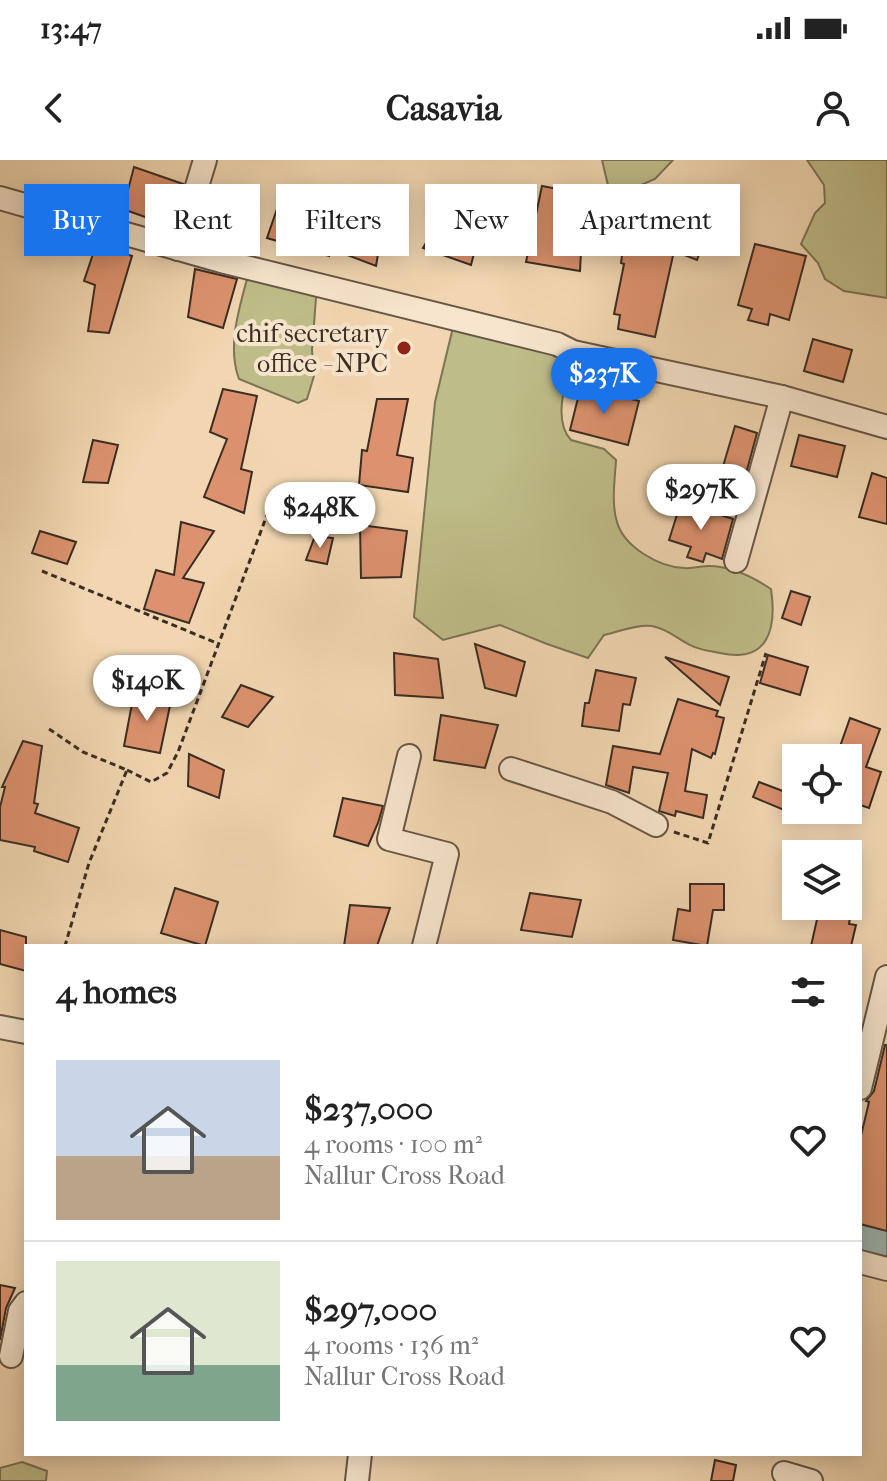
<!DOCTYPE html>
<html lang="en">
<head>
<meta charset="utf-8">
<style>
  body { margin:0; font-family:"IM FELL French Canon",serif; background:#f6f6f6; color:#222; height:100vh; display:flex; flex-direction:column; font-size:30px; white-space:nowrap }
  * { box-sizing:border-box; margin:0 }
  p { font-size:26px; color:#767676 }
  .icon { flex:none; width:44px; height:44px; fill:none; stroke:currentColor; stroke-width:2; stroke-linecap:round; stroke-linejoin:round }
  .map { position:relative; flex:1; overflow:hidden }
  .sheet { position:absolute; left:24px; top:784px; width:838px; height:512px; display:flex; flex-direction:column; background:#fff; border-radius:0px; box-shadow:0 4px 20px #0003 }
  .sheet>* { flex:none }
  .banner { position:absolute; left:24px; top:24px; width:840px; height:72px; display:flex; gap:16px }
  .controls { position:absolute; left:782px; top:584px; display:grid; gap:16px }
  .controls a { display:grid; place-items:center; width:80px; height:80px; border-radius:0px; background:#fff; box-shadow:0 4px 20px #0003; font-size:40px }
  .price { position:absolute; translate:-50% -68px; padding:0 18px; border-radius:28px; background:#fff; color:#222; font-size:26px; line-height:52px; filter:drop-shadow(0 2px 4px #0008) }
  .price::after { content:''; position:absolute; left:50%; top:48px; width:24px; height:18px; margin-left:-12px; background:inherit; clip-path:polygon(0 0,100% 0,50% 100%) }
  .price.current { background:#1a73e8; color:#fff }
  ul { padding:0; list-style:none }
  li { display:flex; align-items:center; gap:24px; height:200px; padding:0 32px }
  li+li { border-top:2px solid #e0e0e0 }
  li span { display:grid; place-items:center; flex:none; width:224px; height:160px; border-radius:0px; color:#555 }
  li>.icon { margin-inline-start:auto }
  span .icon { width:96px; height:96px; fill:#fffc; stroke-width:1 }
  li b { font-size:34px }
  h2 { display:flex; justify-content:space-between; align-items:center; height:96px; padding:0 32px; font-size:34px }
  .pill { padding:0 28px; border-radius:0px; background:#fff; box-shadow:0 4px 20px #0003; font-size:28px; line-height:72px }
  .pill.current { background:#1a73e8; color:#fff }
  .status { display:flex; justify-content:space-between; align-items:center; height:56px; padding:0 40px; background:#fff; direction:ltr }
  .status svg { height:22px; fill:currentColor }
  header { display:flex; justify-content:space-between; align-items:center; height:104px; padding:0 32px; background:#fff; font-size:36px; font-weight:800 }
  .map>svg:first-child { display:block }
  .green { fill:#bebc88; stroke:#7c7456; stroke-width:2 }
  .water { fill:#9cb7b4; stroke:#75807a; stroke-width:2 }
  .building { fill:#dc926e; stroke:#3b2d23; stroke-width:2 }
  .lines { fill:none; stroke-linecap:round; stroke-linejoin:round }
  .minor-casing { stroke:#685746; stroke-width:26 }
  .path { stroke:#3b2d23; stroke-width:3; stroke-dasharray:6 4; stroke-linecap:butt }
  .minor { stroke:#f6e4cc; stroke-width:22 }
  .poi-dot { fill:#8f2418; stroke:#f6e4cc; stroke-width:3 }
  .labels { text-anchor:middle; stroke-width:8; stroke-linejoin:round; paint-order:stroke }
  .poi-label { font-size:26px; fill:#3b2d23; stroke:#f6e4cc; text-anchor:end }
</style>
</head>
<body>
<div class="status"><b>13:47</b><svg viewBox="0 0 49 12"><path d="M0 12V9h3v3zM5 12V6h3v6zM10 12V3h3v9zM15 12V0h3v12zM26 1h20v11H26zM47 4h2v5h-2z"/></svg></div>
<header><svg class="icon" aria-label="back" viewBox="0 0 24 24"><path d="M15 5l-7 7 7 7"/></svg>Casavia<svg class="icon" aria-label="person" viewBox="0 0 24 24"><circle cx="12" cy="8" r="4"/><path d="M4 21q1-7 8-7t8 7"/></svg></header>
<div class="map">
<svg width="887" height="1321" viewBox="0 0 887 1321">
  <rect width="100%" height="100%" fill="#f1d6b1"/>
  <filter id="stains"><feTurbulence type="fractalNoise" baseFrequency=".0025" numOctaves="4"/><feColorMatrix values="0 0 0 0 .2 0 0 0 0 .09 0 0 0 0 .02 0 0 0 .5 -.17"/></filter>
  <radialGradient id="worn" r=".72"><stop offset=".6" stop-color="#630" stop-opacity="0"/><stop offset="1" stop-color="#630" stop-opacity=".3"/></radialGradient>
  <!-- green -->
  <g class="green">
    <polygon points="602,0 673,0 655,19 611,38"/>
    <polygon points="807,0 887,0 887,138 844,131 825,119 818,103 801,84 815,53 825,43 824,25"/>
    <path d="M250,108L317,125L312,190L314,216L307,239L298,243L239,219C226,185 241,142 250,108Z"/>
    <path d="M455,159L573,192C568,217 551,259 571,280L604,289L616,300C615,319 611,343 617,362C624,387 659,407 684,408C692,409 701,406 709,406C731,406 753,417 771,429C777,469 768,504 720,493C710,491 699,490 690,485C676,478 668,469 652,466C637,464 618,472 604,475L588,498L547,484L500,465L443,480L414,457L435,242Z"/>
    <polygon points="22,1302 47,1311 46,1321 0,1321 0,1308"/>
  </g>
  <!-- water -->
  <polygon class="water" points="860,1064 887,1071 887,1101 860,1094"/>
  <!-- building -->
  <g class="building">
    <polygon points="134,7 183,24 170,66 123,49"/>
    <polygon points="542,26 584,34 580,111 526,102"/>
    <polygon points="357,36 387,42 376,106 329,88 329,96 267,78 279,43 350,74"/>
    <polygon points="448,45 484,55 471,105 423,88"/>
    <polygon points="628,49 707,72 697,100 674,91 655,177 618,169 620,155 614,154 624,104 621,103 625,73 622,72"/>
    <polygon points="755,84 806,96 789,160 770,154 768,165 748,160 752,149 738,145"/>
    <polygon points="96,85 132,96 109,173 88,171 95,125 84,121"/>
    <polygon points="195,109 237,119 223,168 188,157"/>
    <polygon points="813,179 852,190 843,222 804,211"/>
    <polygon points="581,226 639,241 628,285 570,270"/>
    <polygon points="223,229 257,236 241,309 252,312 244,353 204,337 227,279 210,272"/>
    <polygon points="377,239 408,239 397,295 413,298 408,332 359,325 362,290 367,291"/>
    <polygon points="735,266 757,273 744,321 721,313"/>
    <polygon points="799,275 845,286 837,317 791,306"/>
    <polygon points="93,280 118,285 108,323 83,322"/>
    <polygon points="872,313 887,318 887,364 859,357"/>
    <polygon points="681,342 733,359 722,399 706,393 703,402 687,397 691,387 669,380"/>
    <polygon points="181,362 214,371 183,418 204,423 189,463 144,449 156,410 174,415"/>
    <polygon points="360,365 407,371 401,417 361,418"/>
    <polygon points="40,371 76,382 67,404 32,393"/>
    <polygon points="315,376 333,378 327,404 306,400"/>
    <polygon points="791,431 810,437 801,465 782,458"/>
    <polygon points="475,484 525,502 516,536 485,528"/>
    <polygon points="394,493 438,499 443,538 395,535"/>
    <polygon points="768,495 808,507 800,535 760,523"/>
    <polygon points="665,497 729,517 720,545"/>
    <polygon points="596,510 636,518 630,545 623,544 619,571 582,566 585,543 589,543"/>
    <polygon points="241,525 273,537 248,567 222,557"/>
    <polygon points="134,533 171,541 160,593 124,586"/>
    <polygon points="678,539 718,551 716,556 724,558 715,594 713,593 711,598 692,589 685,631 707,635 703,658 676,651 675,656 659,651 668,613 633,607 629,633 606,625 613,586 660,594"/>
    <polygon points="441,555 498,565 485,608 434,600"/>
    <polygon points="850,558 880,569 866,607 881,612 869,648 848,641 848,598 836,598"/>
    <polygon points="23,581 42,586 34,643 38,644 35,653 79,668 68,702 34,691 35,687 0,680 0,647 5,627 2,627"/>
    <polygon points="189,594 224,610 219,638 188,626"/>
    <polygon points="759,622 796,636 796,655 753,637"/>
    <polygon points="343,638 383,646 378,663 368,686 334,676"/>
    <polygon points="690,724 724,724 724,750 713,750 707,786 673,780 678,749 690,751"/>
    <polygon points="175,728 218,742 205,786 161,773"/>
    <polygon points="530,733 581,740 572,777 521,770"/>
    <polygon points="350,745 390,748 377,786 344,786"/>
    <polygon points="820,746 852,746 849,764 856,765 851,786 811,786"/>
    <polygon points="0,770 26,777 26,811 0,804"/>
    <polygon points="885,885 887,885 887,1071 860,1064 860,980 869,942 866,941 874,931"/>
    <polygon points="0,1125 15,1128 6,1148 0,1180"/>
    <polygon points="715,1300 736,1305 733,1321 711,1321"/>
  </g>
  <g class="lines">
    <!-- minor casing -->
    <g class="minor-casing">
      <g id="minor">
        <polyline points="0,38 221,101 557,184 573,192 782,237 887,267"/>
        <polyline points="178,89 205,0"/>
        <polyline points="736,401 782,237"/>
        <polyline points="409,596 389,679 447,694 424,786"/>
        <polyline points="511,609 612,642 656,665"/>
        <polyline points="0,867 26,872"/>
        <polyline points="860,928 887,817"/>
        <polyline points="860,1102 887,1109"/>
        <polyline points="11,1196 20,1151 26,1143"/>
        <polyline points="784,1313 811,1321"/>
        <polyline points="357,1321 360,1294"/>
      </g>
    </g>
    <!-- path -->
    <g class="path">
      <polyline points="42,411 219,484"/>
      <polyline points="49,569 83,592 127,610 89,703 65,786"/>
      <polyline points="127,610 151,622 167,613 178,592 276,331"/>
      <polyline points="674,672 708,683 766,493"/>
    </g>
    <!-- minor -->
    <use href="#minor" class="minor"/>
  </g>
  <!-- markers -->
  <circle class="poi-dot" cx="404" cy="188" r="8"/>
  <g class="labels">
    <!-- poi labels -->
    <g class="poi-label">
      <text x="388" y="182">chif secretary<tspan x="388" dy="30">office - NPC</tspan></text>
    </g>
  </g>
  <rect width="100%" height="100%" filter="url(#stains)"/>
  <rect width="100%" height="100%" fill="url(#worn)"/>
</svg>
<div class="controls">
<a><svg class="icon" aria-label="locate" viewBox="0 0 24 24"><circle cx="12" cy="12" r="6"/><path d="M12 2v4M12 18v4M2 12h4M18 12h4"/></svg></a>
<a><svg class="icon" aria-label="layers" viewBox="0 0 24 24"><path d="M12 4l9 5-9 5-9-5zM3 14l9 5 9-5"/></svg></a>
</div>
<b class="price current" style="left:604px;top:256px">$237K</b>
<b class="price" style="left:701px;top:372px">$297K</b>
<b class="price" style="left:320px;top:390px">$248K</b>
<b class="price" style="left:147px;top:563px">$140K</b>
<div class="banner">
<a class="pill current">Buy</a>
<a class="pill">Rent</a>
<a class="pill">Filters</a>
<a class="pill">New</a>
<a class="pill">Apartment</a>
</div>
<section class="sheet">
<h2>4 homes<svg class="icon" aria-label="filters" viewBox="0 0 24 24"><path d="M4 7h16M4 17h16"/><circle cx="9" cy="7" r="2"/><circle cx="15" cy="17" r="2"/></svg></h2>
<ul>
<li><span style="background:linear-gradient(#c9d6e8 60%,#b9a48a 0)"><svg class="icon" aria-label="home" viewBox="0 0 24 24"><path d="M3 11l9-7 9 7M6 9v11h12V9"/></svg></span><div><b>$237,000</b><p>4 rooms · 100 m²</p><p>Nallur Cross Road</p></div><svg class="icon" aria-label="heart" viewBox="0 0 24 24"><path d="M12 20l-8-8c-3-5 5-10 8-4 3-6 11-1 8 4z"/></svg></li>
<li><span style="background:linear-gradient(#dfe7d0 65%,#7fa58c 0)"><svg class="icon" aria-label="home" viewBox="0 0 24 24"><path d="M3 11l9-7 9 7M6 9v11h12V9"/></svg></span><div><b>$297,000</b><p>4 rooms · 136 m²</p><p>Nallur Cross Road</p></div><svg class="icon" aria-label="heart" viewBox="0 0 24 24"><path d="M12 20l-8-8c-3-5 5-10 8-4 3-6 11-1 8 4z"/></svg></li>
</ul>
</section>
</div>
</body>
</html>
